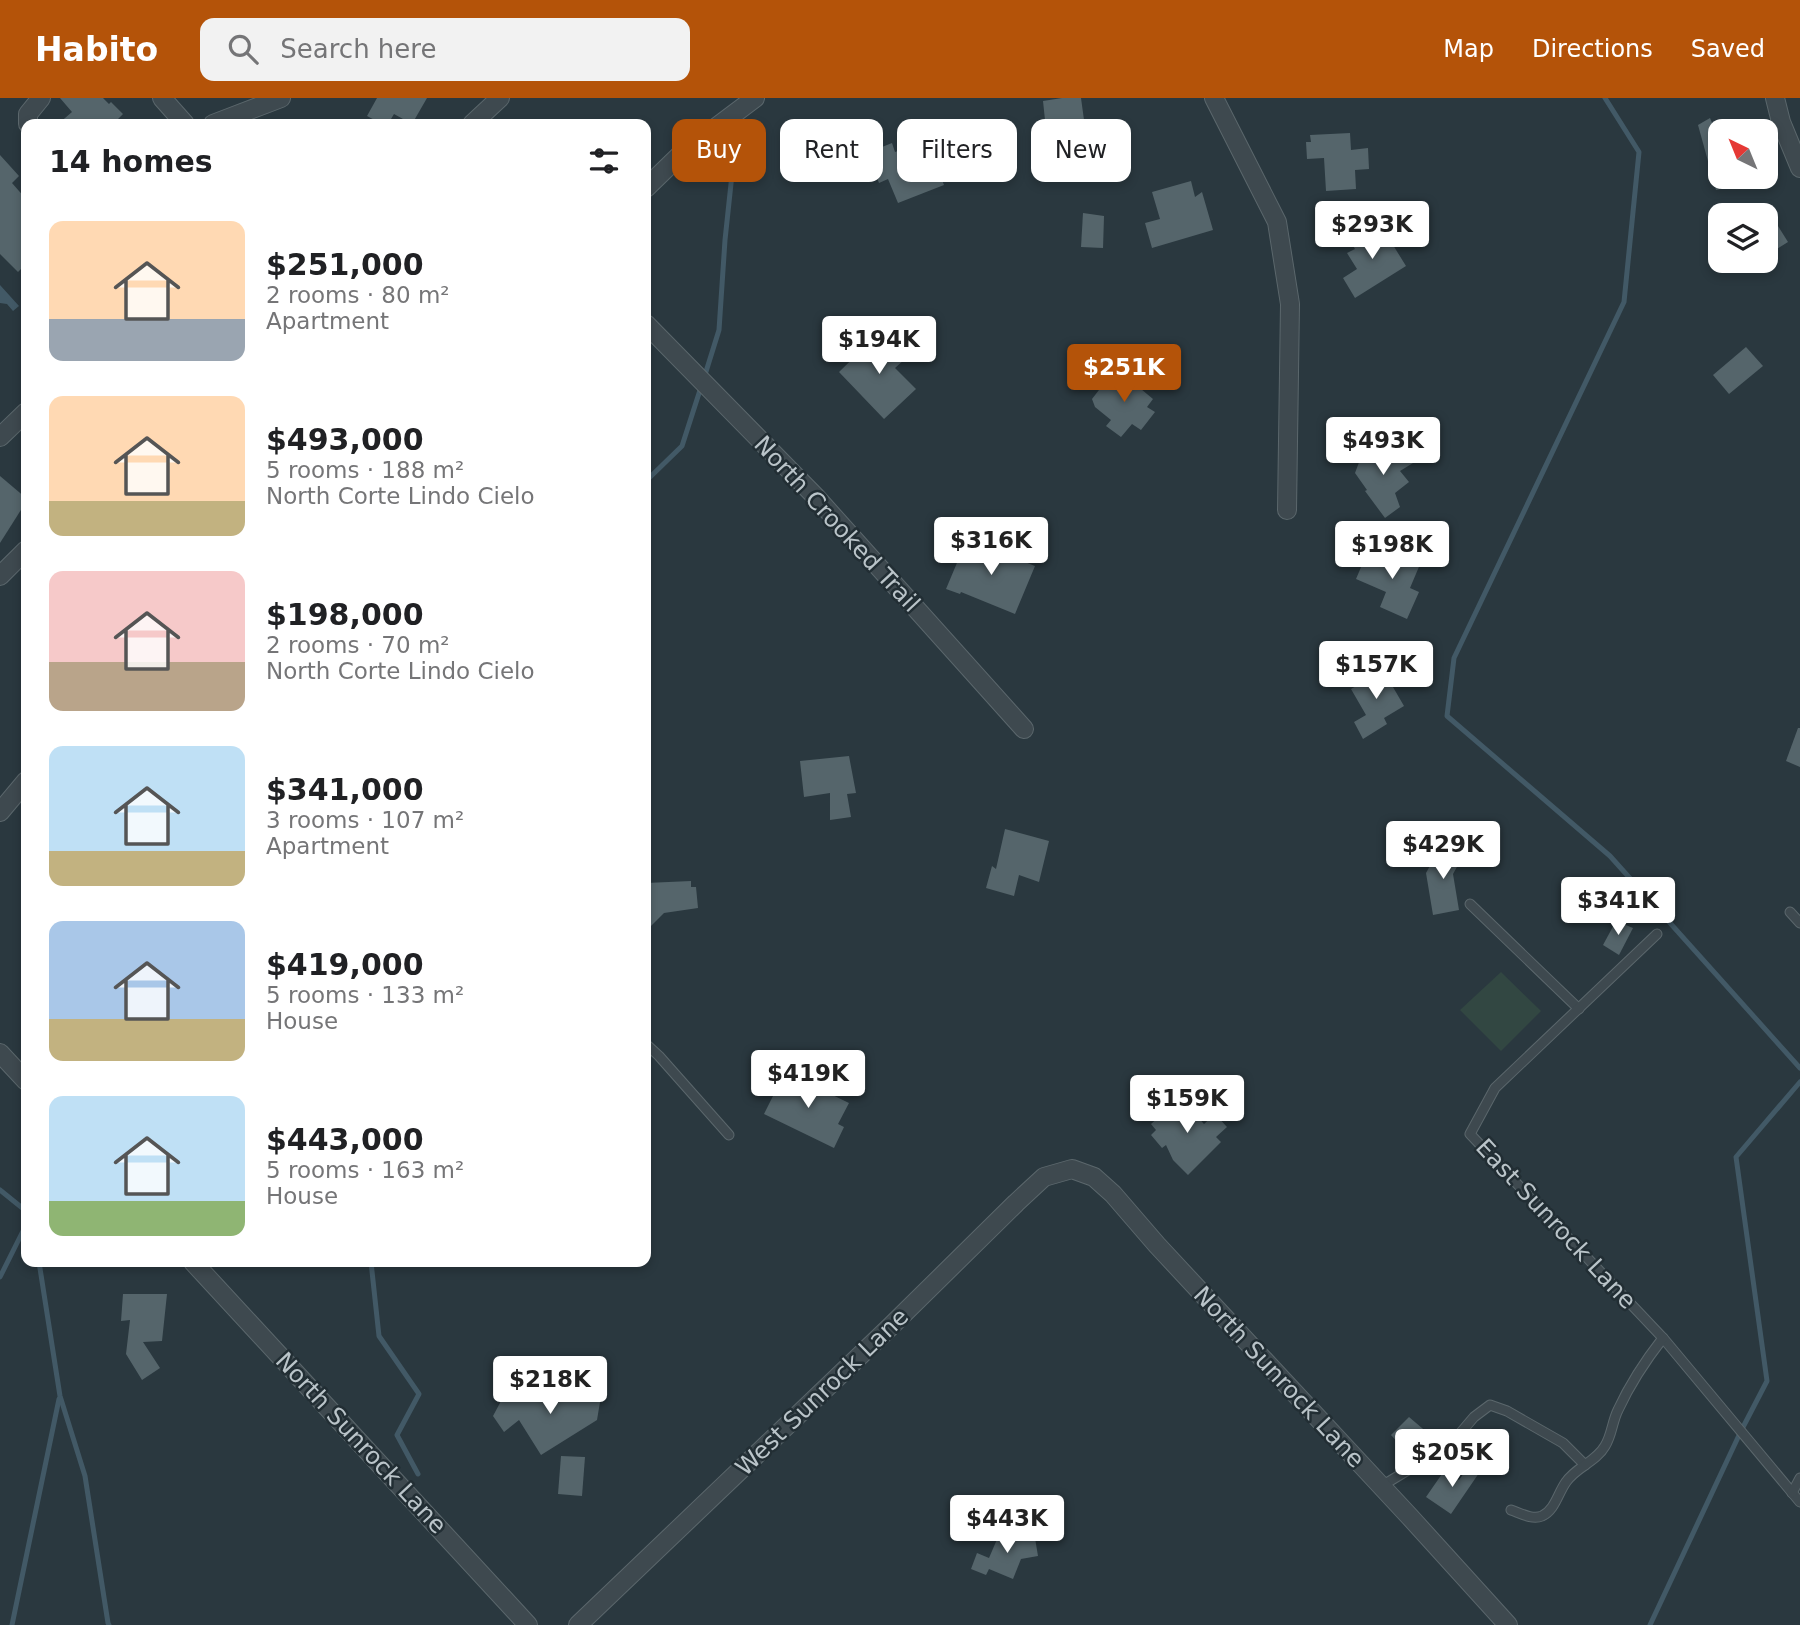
<!DOCTYPE html>
<html lang="en">
<head>
<meta charset="utf-8">
<style>
  body { margin:0; font-family:"DejaVu Sans",sans-serif; background:#f2f2f2; color:#202124; height:100vh; display:flex; flex-direction:column; font-size:26px; white-space:nowrap }
  * { box-sizing:border-box; margin:0 }
  p { font-size:23px; color:#757577 }
  .icon { flex:none; width:38px; height:38px; fill:none; stroke:currentColor; stroke-width:2; stroke-linecap:round; stroke-linejoin:round }
  .map { position:relative; flex:1; overflow:hidden }
  .drawer { position:absolute; left:21px; top:21px; width:630px; height:1148px; display:flex; flex-direction:column; background:#fff; border-radius:14px; box-shadow:0 4px 10px #0003 }
  .drawer>* { flex:none }
  .guide { position:absolute; left:672px; top:21px; width:665px; height:63px; display:flex; gap:14px }
  .needle { width:46px; rotate:317deg }
  .fabs { position:absolute; left:1708px; top:21px; display:grid; gap:14px }
  .fabs a { display:grid; place-items:center; width:70px; height:70px; border-radius:14px; background:#fff; box-shadow:0 4px 10px #0003; font-size:35px }
  .price { position:absolute; translate:-50% -60px; padding:0 16px; border-radius:7px; background:#fff; color:#222; font-size:23px; line-height:46px; filter:drop-shadow(0 2px 4px #0008) }
  .price::after { content:''; position:absolute; left:50%; top:42px; width:21px; height:16px; margin-left:-10px; background:inherit; clip-path:polygon(0 0,100% 0,50% 100%) }
  .price.current { background:#b45309; color:#fff }
  ul { padding:0; list-style:none }
  li { display:flex; align-items:center; gap:21px; height:175px; padding:0 28px }
  li span { display:grid; place-items:center; flex:none; width:196px; height:140px; border-radius:14px; color:#555 }
  li>.icon { margin-inline-start:auto }
  span .icon { width:84px; height:84px; fill:#fffc; stroke-width:1 }
  li b { font-size:30px }
  h2 { display:flex; justify-content:space-between; align-items:center; height:84px; padding:0 28px; font-size:30px }
  .pill { padding:0 24px; border-radius:14px; background:#fff; box-shadow:0 4px 10px #0003; font-size:24px; line-height:63px }
  .pill.current { background:#b45309; color:#fff }
  header { display:flex; align-items:center; gap:42px; box-sizing:border-box; height:98px; padding:0 35px; background:#b45309; color:#fff }
  header strong { font-size:33px }
  nav { display:flex; gap:38px; margin-inline-start:auto; font-size:24px }
  .search { width:490px; height:63px; background:#f2f2f2; display:flex; align-items:center; gap:18px; box-sizing:border-box; padding:0 24px; border-radius:14px; color:#757577; font-size:26px }
  .map>svg:first-child { display:block }
  .green { fill:#324742 }
  .water { fill:#425966 }
  .lines { fill:none; stroke-linecap:round; stroke-linejoin:round }
  .stream { stroke:#425966; stroke-width:5 }
  .building { fill:#55656b }
  .service-casing { stroke:#5b676c; stroke-width:11 }
  .minor-casing { stroke:#5b676c; stroke-width:20 }
  .service { stroke:#3e494f; stroke-width:9 }
  .minor { stroke:#3e494f; stroke-width:18 }
  .labels { text-anchor:middle; stroke-width:5; stroke-linejoin:round; paint-order:stroke }
  .street-label { font-size:24px; fill:#bac4c9; stroke:#222e34 }
</style>
</head>
<body>
<header>
<strong>Habito</strong>
<div class="search"><svg class="icon" aria-label="search" viewBox="0 0 24 24"><circle cx="10" cy="10" r="6"/><path d="M15 15l6 6"/></svg>Search here</div>
<nav><a>Map</a><a>Directions</a><a>Saved</a></nav>
</header>
<div class="map">
<svg width="1800" height="1527" viewBox="0 0 1800 1527">
  <rect width="100%" height="100%" fill="#2a383f"/>
  <!-- green -->
  <polygon class="green" points="1501,874 1541,913 1501,953 1460,912"/>
  <!-- water -->
  <polygon class="water" points="0,187 19,208 13,213 7,206 0,205"/>
  <g class="lines">
    <!-- stream -->
    <g class="stream">
      <polyline points="1605,0 1639,54 1624,204 1454,560 1447,618 1610,758 1800,970"/>
      <polyline points="704,280 719,232 725,142 738,20"/>
      <polyline points="646,383 682,348 701,289"/>
      <polyline points="0,1092 26,1113"/>
      <polyline points="39,1164 60,1298 85,1378 108,1525 109,1527"/>
      <polyline points="371,1164 379,1238 419,1296 397,1337 418,1376"/>
      <polyline points="0,1179 26,1127"/>
      <polyline points="12,1527 59,1301"/>
      <polyline points="1650,1527 1741,1333 1767,1283 1736,1059 1800,984"/>
    </g>
  </g>
  <!-- building -->
  <g class="building">
    <polygon points="60,0 103,0 109,6 111,4 123,16 113,26 58,26 72,14"/>
    <polygon points="377,0 427,0 412,26 394,16 388,26 382,26 367,18"/>
    <polygon points="1062,0 1081,0 1088,51 1038,57 1037,49 1033,50 1031,33 1039,32 1038,23 1045,22 1043,3"/>
    <polygon points="1710,20 1720,44 1720,91 1716,92 1698,27"/>
    <polygon points="1350,35 1351,52 1368,50 1369,71 1355,72 1356,91 1326,93 1324,60 1307,61 1306,44 1311,44 1310,37"/>
    <polygon points="892,45 895,54 909,49 910,53 928,46 944,87 898,105 888,81 879,85 870,62 880,58 877,51"/>
    <polygon points="0,57 19,78 12,85 26,101 26,166 18,174 0,156"/>
    <polygon points="1191,83 1195,99 1202,94 1213,132 1152,150 1145,125 1160,121 1152,94"/>
    <polygon points="1083,115 1104,118 1103,150 1081,149"/>
    <polygon points="1380,126 1406,168 1355,200 1343,180 1357,171 1347,155 1355,151 1351,144"/>
    <polygon points="1778,128 1788,144 1766,158 1766,135"/>
    <polygon points="879,235 905,261 895,270 916,291 884,321 839,274"/>
    <polygon points="1746,249 1763,268 1729,296 1713,277"/>
    <polygon points="1119,277 1128,284 1133,278 1144,287 1141,291 1153,301 1147,309 1155,314 1141,332 1132,326 1121,339 1106,328 1111,322 1095,309 1092,301 1109,279 1114,283"/>
    <polygon points="1389,349 1406,356 1413,365 1400,373 1409,384 1395,395 1400,409 1385,420 1365,393 1367,392 1355,375 1364,351"/>
    <polygon points="0,378 26,400 26,404 0,445"/>
    <polygon points="967,441 1035,468 1015,516 961,494 960,496 946,491"/>
    <polygon points="1393,452 1421,464 1410,490 1419,494 1407,521 1380,509 1386,494 1356,481 1367,455 1388,464"/>
    <polygon points="1379,565 1404,608 1384,620 1387,626 1363,641 1354,624 1366,617 1351,591 1372,579 1368,571"/>
    <polygon points="1798,630 1800,630 1800,669 1786,663"/>
    <polygon points="849,658 856,695 847,696 851,719 830,722 830,695 804,699 800,663"/>
    <polygon points="1005,731 1049,743 1039,784 1019,777 1014,798 986,790 992,768 996,771"/>
    <polygon points="1442,746 1463,758 1453,776 1459,812 1433,817 1426,775"/>
    <polygon points="691,783 691,789 696,789 698,810 664,815 646,833 646,785"/>
    <polygon points="1616,823 1633,830 1619,857 1603,847"/>
    <polygon points="785,974 849,1005 838,1026 844,1029 834,1050 764,1016"/>
    <polygon points="1180,1000 1204,1026 1215,1016 1227,1029 1216,1039 1221,1044 1188,1077 1173,1062 1166,1047 1162,1050 1151,1037 1156,1032 1151,1026"/>
    <polygon points="123,1196 167,1196 162,1243 143,1244 160,1270 142,1282 126,1256 130,1222 121,1223"/>
    <polygon points="532,1289 544,1302 547,1300 554,1308 576,1291 602,1292 597,1322 541,1357 519,1322 504,1334 493,1318 501,1303 515,1304 520,1292"/>
    <polygon points="1409,1319 1429,1336 1409,1357 1391,1337"/>
    <polygon points="561,1358 585,1359 582,1398 558,1396"/>
    <polygon points="1469,1368 1479,1375 1451,1416 1426,1399 1444,1373 1459,1382"/>
    <polygon points="1034,1434 1038,1458 1021,1461 1013,1481 989,1471 986,1477 971,1471 977,1455 989,1460 998,1439"/>
  </g>
  <g class="lines">
    <!-- service casing -->
    <g class="service-casing">
      <g id="service">
        <polyline points="1470,806 1579,911"/>
        <polyline points="1790,814 1800,825"/>
        <polyline points="1657,836 1495,990 1470,1036 1663,1240 1800,1404"/>
        <polyline points="646,946 659,958 729,1037"/>
        <polyline points="1380,1389 1451,1346 1474,1319 1490,1307 1507,1313 1563,1345 1585,1367"/>
        <polyline points="1792,1395 1800,1380"/>
        <path d="M1511,1412C1520,1415 1532,1422 1542,1418C1555,1412 1558,1395 1566,1384C1576,1369 1596,1364 1605,1348C1612,1337 1612,1324 1618,1312C1630,1286 1645,1263 1663,1240"/>
      </g>
    </g>
    <!-- minor casing -->
    <g class="minor-casing">
      <g id="minor">
        <polyline points="162,0 185,26"/>
        <polyline points="1214,0 1277,124 1290,206 1287,412"/>
        <polyline points="1775,0 1781,24 1800,70"/>
        <polyline points="28,26 28,16 41,0"/>
        <polyline points="213,26 281,0"/>
        <polyline points="472,26 500,0"/>
        <polyline points="646,90 682,55 755,0"/>
        <polyline points="646,226 815,398 1024,631"/>
        <polyline points="0,339 26,314"/>
        <polyline points="0,478 26,452"/>
        <polyline points="0,714 26,683"/>
        <polyline points="0,955 26,983"/>
        <polyline points="193,1164 528,1527"/>
        <polyline points="578,1527 891,1228 1016,1105 1044,1079 1072,1071 1094,1079 1113,1096 1157,1147 1410,1419 1508,1527"/>
      </g>
    </g>
    <!-- service -->
    <use href="#service" class="service"/>
    <!-- minor -->
    <use href="#minor" class="minor"/>
  </g>
  <g class="labels">
    <!-- street labels -->
    <g class="street-label">
      <text transform="translate(837 426) rotate(47)" y="8">North Crooked Trail</text>
      <text transform="translate(1556 1126) rotate(47)" y="8">East Sunrock Lane</text>
      <text transform="translate(1279 1279) rotate(47)" y="8">North Sunrock Lane</text>
      <text transform="translate(822 1294) rotate(-44)" y="8">West Sunrock Lane</text>
      <text transform="translate(361 1345) rotate(47)" y="8">North Sunrock Lane</text>
    </g>
  </g>
</svg>
<div class="fabs">
<a><svg class="needle" viewBox="-14 -14 28 28"><path d="M0-13l5 13h-10z" fill="#e53935"/><path d="M0 13l5-13h-10z" fill="#757577"/></svg></a>
<a><svg class="icon" aria-label="layers" viewBox="0 0 24 24"><path d="M12 4l9 5-9 5-9-5zM3 14l9 5 9-5"/></svg></a>
</div>
<b class="price" style="left:1372px;top:163px">$293K</b>
<b class="price" style="left:879px;top:278px">$194K</b>
<b class="price current" style="left:1124px;top:306px">$251K</b>
<b class="price" style="left:1383px;top:379px">$493K</b>
<b class="price" style="left:991px;top:479px">$316K</b>
<b class="price" style="left:1392px;top:483px">$198K</b>
<b class="price" style="left:1376px;top:603px">$157K</b>
<b class="price" style="left:1443px;top:783px">$429K</b>
<b class="price" style="left:1618px;top:839px">$341K</b>
<b class="price" style="left:808px;top:1012px">$419K</b>
<b class="price" style="left:1187px;top:1037px">$159K</b>
<b class="price" style="left:550px;top:1318px">$218K</b>
<b class="price" style="left:1452px;top:1391px">$205K</b>
<b class="price" style="left:1007px;top:1457px">$443K</b>
<div class="guide">
<a class="pill current">Buy</a>
<a class="pill">Rent</a>
<a class="pill">Filters</a>
<a class="pill">New</a>
</div>
<section class="drawer">
<h2>14 homes<svg class="icon" aria-label="filters" viewBox="0 0 24 24"><path d="M4 7h16M4 17h16"/><circle cx="9" cy="7" r="2"/><circle cx="15" cy="17" r="2"/></svg></h2>
<ul>
<li><span style="background:linear-gradient(#ffd9b3 70%,#9aa5b1 0)"><svg class="icon" aria-label="home" viewBox="0 0 24 24"><path d="M3 11l9-7 9 7M6 9v11h12V9"/></svg></span><div><b>$251,000</b><p>2 rooms · 80 m²</p><p>Apartment</p></div></li>
<li><span style="background:linear-gradient(#ffd9b3 75%,#c2b280 0)"><svg class="icon" aria-label="home" viewBox="0 0 24 24"><path d="M3 11l9-7 9 7M6 9v11h12V9"/></svg></span><div><b>$493,000</b><p>5 rooms · 188 m²</p><p>North Corte Lindo Cielo</p></div></li>
<li><span style="background:linear-gradient(#f6c9c9 65%,#b9a48a 0)"><svg class="icon" aria-label="home" viewBox="0 0 24 24"><path d="M3 11l9-7 9 7M6 9v11h12V9"/></svg></span><div><b>$198,000</b><p>2 rooms · 70 m²</p><p>North Corte Lindo Cielo</p></div></li>
<li><span style="background:linear-gradient(#bfe0f5 75%,#c2b280 0)"><svg class="icon" aria-label="home" viewBox="0 0 24 24"><path d="M3 11l9-7 9 7M6 9v11h12V9"/></svg></span><div><b>$341,000</b><p>3 rooms · 107 m²</p><p>Apartment</p></div></li>
<li><span style="background:linear-gradient(#a9c7e8 70%,#c2b280 0)"><svg class="icon" aria-label="home" viewBox="0 0 24 24"><path d="M3 11l9-7 9 7M6 9v11h12V9"/></svg></span><div><b>$419,000</b><p>5 rooms · 133 m²</p><p>House</p></div></li>
<li><span style="background:linear-gradient(#bfe0f5 75%,#8fb573 0)"><svg class="icon" aria-label="home" viewBox="0 0 24 24"><path d="M3 11l9-7 9 7M6 9v11h12V9"/></svg></span><div><b>$443,000</b><p>5 rooms · 163 m²</p><p>House</p></div></li>
</ul>
</section>
</div>
</body>
</html>
